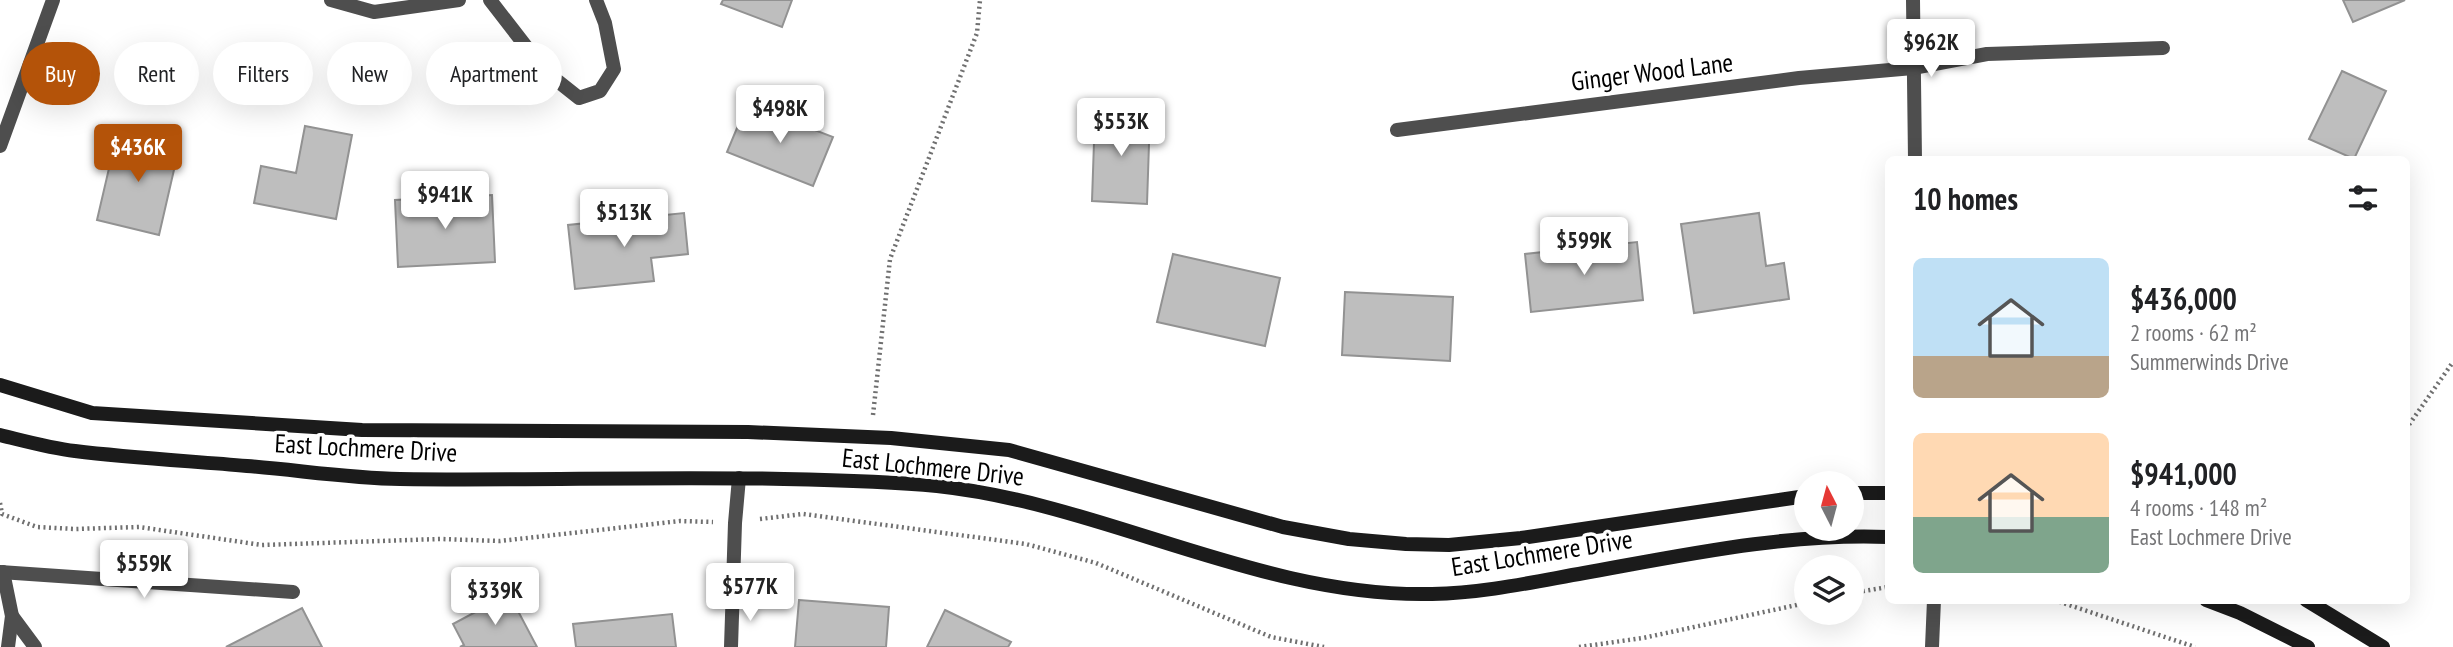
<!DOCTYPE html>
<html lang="en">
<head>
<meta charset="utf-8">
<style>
  body { margin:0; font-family:"PT Sans Narrow",sans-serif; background:#f2f2f2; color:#202124; height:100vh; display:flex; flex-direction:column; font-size:26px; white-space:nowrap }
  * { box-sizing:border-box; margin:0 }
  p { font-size:23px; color:#757577 }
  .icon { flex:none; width:38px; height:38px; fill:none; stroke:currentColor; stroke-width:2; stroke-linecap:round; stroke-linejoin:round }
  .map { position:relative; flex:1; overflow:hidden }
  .drawer { position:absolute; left:1885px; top:156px; width:525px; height:448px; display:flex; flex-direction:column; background:#fff; border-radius:10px; box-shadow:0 7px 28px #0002 }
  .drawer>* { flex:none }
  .hud { position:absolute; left:21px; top:42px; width:665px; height:63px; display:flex; gap:14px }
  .needle { width:46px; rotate:354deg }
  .buttons { position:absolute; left:1794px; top:471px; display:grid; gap:14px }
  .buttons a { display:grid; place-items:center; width:70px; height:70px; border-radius:50%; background:#fff; box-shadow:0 7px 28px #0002; font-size:35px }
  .price { position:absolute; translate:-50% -60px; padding:0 16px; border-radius:7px; background:#fff; color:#222; font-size:23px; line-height:46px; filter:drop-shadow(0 2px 4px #0008) }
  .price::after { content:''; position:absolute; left:50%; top:42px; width:21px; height:16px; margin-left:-10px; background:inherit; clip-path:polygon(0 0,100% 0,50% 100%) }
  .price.current { background:#b45309; color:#fff }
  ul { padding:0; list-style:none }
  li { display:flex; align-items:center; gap:21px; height:175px; padding:0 28px }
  li span { display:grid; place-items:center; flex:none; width:196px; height:140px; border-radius:10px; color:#555 }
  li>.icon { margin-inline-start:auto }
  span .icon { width:84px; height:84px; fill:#fffc; stroke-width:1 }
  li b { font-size:30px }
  h2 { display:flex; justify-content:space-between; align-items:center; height:84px; padding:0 28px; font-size:30px }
  .tag { padding:0 24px; border-radius:32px; background:#fff; box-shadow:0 7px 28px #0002; font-size:24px; line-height:63px }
  .tag.current { background:#b45309; color:#fff }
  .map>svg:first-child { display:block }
  .building { fill:#bebebe; stroke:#929292; stroke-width:2 }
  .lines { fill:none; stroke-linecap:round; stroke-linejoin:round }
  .path { stroke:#707070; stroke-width:4.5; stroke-dasharray:2 3.5; stroke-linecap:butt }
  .lane { stroke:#4e4e4e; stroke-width:14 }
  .street { stroke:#4e4e4e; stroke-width:14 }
  .secondary { stroke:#1b1b1b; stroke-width:14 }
  .labels { text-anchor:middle; stroke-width:7; stroke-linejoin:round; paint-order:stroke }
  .street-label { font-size:26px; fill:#000; stroke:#fff }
</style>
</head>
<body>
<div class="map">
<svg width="2453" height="647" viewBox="0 0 2453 647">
  <rect width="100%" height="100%" fill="#fff"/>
  <!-- building -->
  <g class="building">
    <polygon points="723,0 792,0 782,27 721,4"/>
    <polygon points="2343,0 2405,0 2353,22"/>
    <polygon points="2342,71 2386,91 2354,159 2309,139"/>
    <polygon points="747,104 833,137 813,186 727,152"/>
    <polygon points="1095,113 1150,114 1147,204 1092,201"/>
    <polygon points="305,126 352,135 336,219 254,203 261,166 296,173"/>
    <polygon points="117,134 179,148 159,235 97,220"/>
    <polygon points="492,195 495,262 398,267 395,200"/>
    <polygon points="684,213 688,254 651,258 654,281 575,289 568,225"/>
    <polygon points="1759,213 1766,266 1784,263 1789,299 1694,313 1681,224"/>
    <polygon points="1637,242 1643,300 1531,312 1525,254"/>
    <polygon points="1173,254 1280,278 1265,346 1157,322"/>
    <polygon points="1345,292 1453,297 1450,361 1342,355"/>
    <polygon points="509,594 537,647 460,647 464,645 453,624"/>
    <polygon points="799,600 889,607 886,647 795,647"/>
    <polygon points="302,608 322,647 226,647"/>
    <polygon points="945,610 1011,642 1008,647 927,647"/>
    <polygon points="672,614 676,647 576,647 573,624"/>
  </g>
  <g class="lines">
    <!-- path -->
    <g class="path">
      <polyline points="873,415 890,259 977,33 980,0"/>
      <polyline points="2406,429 2453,362"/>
      <polyline points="0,503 2,514 37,527 75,529 139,527 262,545 440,539 500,541 680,521 713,522"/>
      <polyline points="760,519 803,514 1026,544 1096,563 1271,637 1324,647"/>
      <polyline points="1852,593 1888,587"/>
      <polyline points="2054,600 2195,647"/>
      <polyline points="1579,647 1643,638 1806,603"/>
    </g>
    <!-- lane -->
    <polyline class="lane" points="490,0 545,71 579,98 600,91 614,69 605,23 596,0"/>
    <!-- street -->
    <g class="street">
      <polyline points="331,0 374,12 459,0"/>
      <polyline points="1913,0 1915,159"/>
      <polyline points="1397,130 1799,78 1913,68 1987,54 2163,48"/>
      <polyline points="0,146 53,0"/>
      <polyline points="0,572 293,592"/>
      <polyline points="3,572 12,616 8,647"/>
      <polyline points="12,616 35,647"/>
      <polyline points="731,647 735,523 739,478"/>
      <polyline points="1932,647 1934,600"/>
    </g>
    <!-- secondary -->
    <g class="secondary">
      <polyline points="0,385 92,413 362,430 748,432 891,438 1009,450 1283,527 1349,539 1406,544 1449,545 1521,538 1806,496"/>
      <path d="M0,435C25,441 50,448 75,451C132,458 190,461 247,466C298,470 349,478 400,479C528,481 656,476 784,479C835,480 886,481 937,486C1106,504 1260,598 1432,594C1484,593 1533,582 1584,573C1684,555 1786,533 1888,537"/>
      <polyline points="1852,493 1888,493"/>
      <polyline points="2206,600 2240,613 2308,647"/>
      <polyline points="2306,600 2383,647"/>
    </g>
  </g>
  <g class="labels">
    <!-- street labels -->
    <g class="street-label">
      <text transform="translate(1652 72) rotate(-7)" y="9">Ginger Wood Lane</text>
      <text transform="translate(366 448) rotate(3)" y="9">East Lochmere Drive</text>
      <text transform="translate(933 467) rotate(6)" y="9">East Lochmere Drive</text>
      <text transform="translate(1542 553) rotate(-9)" y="9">East Lochmere Drive</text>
    </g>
  </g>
</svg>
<div class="buttons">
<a><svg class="needle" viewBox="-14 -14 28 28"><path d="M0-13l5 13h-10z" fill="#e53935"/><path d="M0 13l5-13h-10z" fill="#757577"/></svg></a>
<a><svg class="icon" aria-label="layers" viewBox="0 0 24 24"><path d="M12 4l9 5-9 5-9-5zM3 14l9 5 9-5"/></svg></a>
</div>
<b class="price" style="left:1931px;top:79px">$962K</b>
<b class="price" style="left:780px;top:145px">$498K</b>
<b class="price" style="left:1121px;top:158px">$553K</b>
<b class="price current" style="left:138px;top:184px">$436K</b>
<b class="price" style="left:445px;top:231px">$941K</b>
<b class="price" style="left:624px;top:249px">$513K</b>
<b class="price" style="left:1584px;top:277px">$599K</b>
<b class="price" style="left:144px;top:600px">$559K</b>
<b class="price" style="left:750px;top:623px">$577K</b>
<b class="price" style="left:495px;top:627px">$339K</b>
<div class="hud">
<a class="tag current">Buy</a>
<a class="tag">Rent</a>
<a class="tag">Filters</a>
<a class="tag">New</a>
<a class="tag">Apartment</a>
</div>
<section class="drawer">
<h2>10 homes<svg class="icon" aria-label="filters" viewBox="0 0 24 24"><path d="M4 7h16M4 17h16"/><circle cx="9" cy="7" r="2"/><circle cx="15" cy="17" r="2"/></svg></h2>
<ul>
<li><span style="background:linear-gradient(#bfe0f5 70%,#b9a48a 0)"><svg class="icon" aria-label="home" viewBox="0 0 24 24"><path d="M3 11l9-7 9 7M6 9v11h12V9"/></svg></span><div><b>$436,000</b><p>2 rooms · 62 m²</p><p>Summerwinds Drive</p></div></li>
<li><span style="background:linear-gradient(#ffd9b3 60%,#7fa58c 0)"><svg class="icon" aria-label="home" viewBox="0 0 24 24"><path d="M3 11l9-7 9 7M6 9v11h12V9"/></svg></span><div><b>$941,000</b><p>4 rooms · 148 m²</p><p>East Lochmere Drive</p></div></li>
</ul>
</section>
</div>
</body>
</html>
